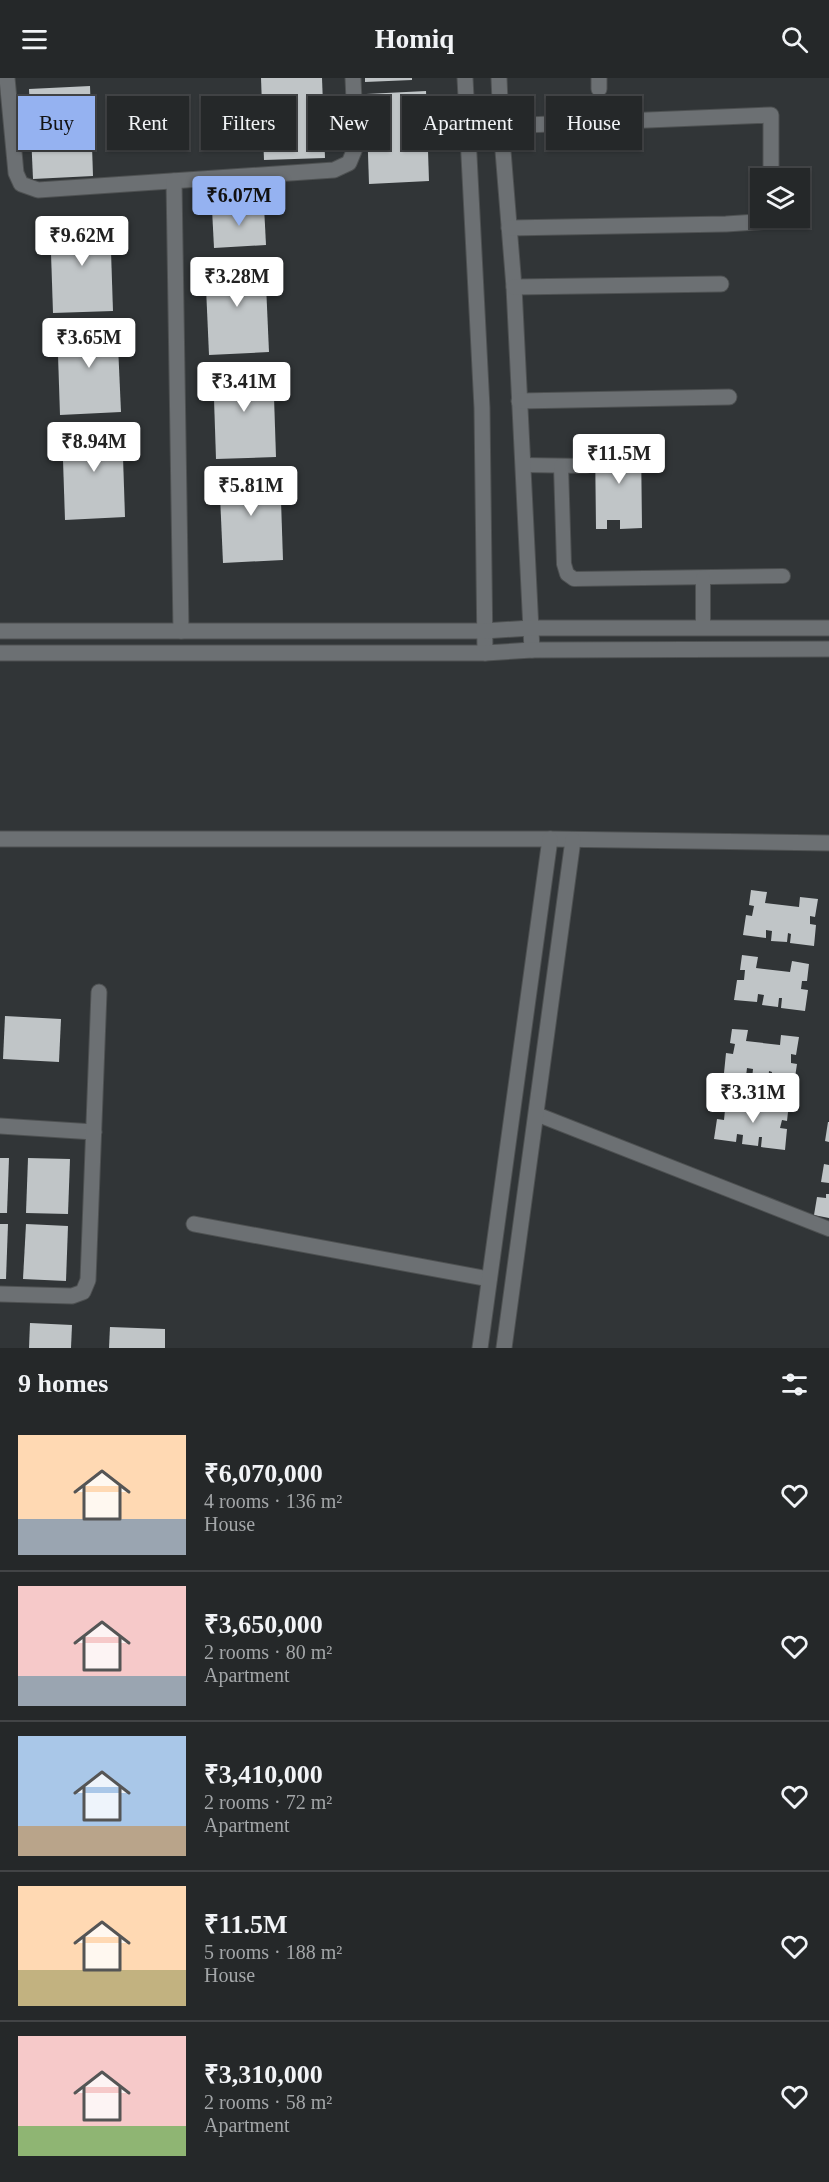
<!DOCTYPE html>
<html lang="en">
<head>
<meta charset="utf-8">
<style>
  body { margin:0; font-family:"Times New Roman",serif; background:#2d3031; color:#f1f3f6; height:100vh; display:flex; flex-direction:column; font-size:22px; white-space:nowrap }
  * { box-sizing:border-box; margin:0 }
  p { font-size:20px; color:#a3a6a8 }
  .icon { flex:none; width:33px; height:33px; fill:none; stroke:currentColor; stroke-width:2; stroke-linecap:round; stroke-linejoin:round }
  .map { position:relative; height:1270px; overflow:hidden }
  .side { display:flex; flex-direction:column; background:#252829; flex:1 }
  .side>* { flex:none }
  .banner { position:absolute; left:18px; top:18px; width:794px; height:54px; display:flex; gap:12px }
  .buttons { position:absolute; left:750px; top:90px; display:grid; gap:12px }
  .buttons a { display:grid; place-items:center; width:60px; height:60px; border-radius:0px; background:#252829; box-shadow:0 2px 4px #0004,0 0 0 2px #424446; font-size:30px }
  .price { position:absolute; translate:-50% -51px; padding:0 14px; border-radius:6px; background:#fff; color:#222; font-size:20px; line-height:39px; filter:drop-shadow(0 2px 3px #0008) }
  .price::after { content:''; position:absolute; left:50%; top:36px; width:18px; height:14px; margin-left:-9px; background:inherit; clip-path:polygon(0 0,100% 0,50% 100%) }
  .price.on { background:#95b2f1; color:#111 }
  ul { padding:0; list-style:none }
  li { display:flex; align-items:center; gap:18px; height:150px; padding:0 18px }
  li+li { border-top:2px solid #424446 }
  li span { display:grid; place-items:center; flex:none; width:168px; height:120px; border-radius:0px; color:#555 }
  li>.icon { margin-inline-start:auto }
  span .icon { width:72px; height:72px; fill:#fffc; stroke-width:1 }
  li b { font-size:26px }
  h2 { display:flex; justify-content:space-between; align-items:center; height:72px; padding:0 18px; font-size:26px }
  .chip { padding:0 21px; border-radius:0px; background:#252829; box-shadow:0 2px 4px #0004,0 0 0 2px #424446; font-size:21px; line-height:54px }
  .chip.on { background:#95b2f1; color:#111 }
  header { display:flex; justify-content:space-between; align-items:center; height:78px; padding:0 18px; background:#252829; font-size:27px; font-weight:700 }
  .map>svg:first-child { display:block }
  .building { fill:#c0c5c7 }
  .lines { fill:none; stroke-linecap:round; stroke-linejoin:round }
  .lane-casing { stroke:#4e5152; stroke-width:16 }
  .street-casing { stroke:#4e5152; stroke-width:17 }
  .secondary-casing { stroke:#4e5152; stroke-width:17 }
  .lane { stroke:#6c7073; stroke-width:14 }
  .street { stroke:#6c7073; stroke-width:15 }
  .secondary { stroke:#6c7073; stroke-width:15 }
</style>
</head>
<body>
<header><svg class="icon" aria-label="menu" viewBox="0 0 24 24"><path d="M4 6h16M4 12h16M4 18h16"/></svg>Homiq<svg class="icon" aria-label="search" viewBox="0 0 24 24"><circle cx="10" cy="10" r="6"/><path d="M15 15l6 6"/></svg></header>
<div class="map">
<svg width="829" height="1270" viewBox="0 0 829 1270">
  <rect width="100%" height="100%" fill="#313537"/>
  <!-- building -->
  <g class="building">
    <polygon points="261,0 322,0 325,80 264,82"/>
    <polygon points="365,0 412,0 412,2 365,4"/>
    <polygon points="90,8 93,98 33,101 29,11"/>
    <polygon points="426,13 429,103 369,106 366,16"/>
    <polygon points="264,128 266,167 214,170 212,131"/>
    <polygon points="110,143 113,233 53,235 50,145"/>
    <polygon points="265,184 269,274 209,277 205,187"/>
    <polygon points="117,245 121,334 60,337 57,247"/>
    <polygon points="273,289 276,379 216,381 213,291"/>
    <polygon points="122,349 125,439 65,442 62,352"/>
    <polygon points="595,364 612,364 612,375 620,375 620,364 641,364 642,450 620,451 620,442 607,442 607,451 596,451"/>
    <polygon points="280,393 283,482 223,485 219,395"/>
    <polygon points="751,812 767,814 765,825 799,829 800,819 818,821 815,839 810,838 810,846 816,847 814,868 790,865 791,856 788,855 787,864 771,863 772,853 766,852 766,860 743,857 746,837 752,838 754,828 749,827"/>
    <polygon points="742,877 758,879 756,890 790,894 792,883 809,886 807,903 802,903 801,911 808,912 805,933 781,930 782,920 779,920 778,929 762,927 764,917 758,916 757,924 734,922 737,902 744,902 745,892 740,892"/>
    <polygon points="5,938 61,941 59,984 3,981"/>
    <polygon points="732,951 748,952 746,963 780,967 781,957 799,959 796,977 791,976 791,985 797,986 794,1006 771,1004 772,994 769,993 768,1003 752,1001 753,991 747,990 746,998 724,995 726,975 733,976 735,966 730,965"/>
    <polygon points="722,1016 737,1018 736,1029 770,1033 771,1023 789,1025 787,1043 782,1042 780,1050 787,1051 785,1072 761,1069 762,1059 759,1059 758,1068 742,1066 743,1057 737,1056 736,1064 714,1061 717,1041 724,1042 725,1032 720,1031"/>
    <polygon points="828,1044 829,1044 829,1064 825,1063"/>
    <polygon points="0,1080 9,1080 7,1135 0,1135"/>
    <polygon points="28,1080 70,1081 68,1136 26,1135"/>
    <polygon points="824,1086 829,1087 829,1105 821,1104"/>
    <polygon points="826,1116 829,1116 829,1140 814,1137 817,1119 826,1120"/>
    <polygon points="0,1146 8,1146 6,1201 0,1201"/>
    <polygon points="26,1146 68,1148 66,1203 23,1201"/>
    <polygon points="30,1245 72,1247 71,1270 29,1270"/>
    <polygon points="110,1249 165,1251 165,1270 109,1270"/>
  </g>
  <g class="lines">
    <!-- lane casing -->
    <g class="lane-casing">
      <g id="lane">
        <polyline points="523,387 586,388"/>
        <polyline points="561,388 564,486 567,496 574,501 783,498"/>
        <polyline points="703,500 703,550"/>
        <polyline points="536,1036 829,1151"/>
      </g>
    </g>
    <!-- street casing -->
    <g class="street-casing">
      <g id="street">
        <polyline points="7,0 16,95 21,106 38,112 334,92 349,85 356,68 353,0"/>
        <polyline points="465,0 482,330 485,575"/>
        <polyline points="499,0 501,48 514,209 532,572"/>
        <polyline points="599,0 599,11"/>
        <polyline points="501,48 771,37 771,100"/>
        <polyline points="174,103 181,553"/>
        <polyline points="509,150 726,146 770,143 771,140"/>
        <polyline points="514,209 721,206"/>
        <polyline points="519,323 729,319"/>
        <polyline points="0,761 550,761 829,765"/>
        <polyline points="0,1048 94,1054"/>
        <polyline points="194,1146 489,1201"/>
        <polyline points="0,1216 72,1218 83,1214 88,1202 99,914"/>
        <polyline points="480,1270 550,761"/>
        <polyline points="504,1270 573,762"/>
      </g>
    </g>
    <!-- secondary casing -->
    <g class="secondary-casing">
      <g id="secondary">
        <polyline points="0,553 484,553 531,550 829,550"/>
        <polyline points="0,575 485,575 532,572 829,571"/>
      </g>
    </g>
    <!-- lane -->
    <use href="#lane" class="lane"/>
    <!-- street -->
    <use href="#street" class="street"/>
    <!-- secondary -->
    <use href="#secondary" class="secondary"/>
  </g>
</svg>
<div class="buttons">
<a><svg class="icon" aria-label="layers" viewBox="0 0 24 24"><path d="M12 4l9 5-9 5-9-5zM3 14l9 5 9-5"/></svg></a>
</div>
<b class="price on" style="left:239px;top:149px">₹6.07M</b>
<b class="price" style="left:82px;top:189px">₹9.62M</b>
<b class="price" style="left:237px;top:230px">₹3.28M</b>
<b class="price" style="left:89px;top:291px">₹3.65M</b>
<b class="price" style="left:244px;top:335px">₹3.41M</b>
<b class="price" style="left:94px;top:395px">₹8.94M</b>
<b class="price" style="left:619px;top:407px">₹11.5M</b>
<b class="price" style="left:251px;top:439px">₹5.81M</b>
<b class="price" style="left:753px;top:1046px">₹3.31M</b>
<div class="banner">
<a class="chip on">Buy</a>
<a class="chip">Rent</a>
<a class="chip">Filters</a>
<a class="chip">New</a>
<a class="chip">Apartment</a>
<a class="chip">House</a>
</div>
</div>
<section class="side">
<h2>9 homes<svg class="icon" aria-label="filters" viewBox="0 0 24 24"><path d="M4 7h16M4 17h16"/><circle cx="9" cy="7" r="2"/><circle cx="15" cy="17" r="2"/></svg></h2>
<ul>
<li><span style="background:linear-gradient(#ffd9b3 70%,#9aa5b1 0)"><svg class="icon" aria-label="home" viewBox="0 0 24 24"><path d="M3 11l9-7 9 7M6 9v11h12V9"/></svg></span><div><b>₹6,070,000</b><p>4 rooms · 136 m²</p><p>House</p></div><svg class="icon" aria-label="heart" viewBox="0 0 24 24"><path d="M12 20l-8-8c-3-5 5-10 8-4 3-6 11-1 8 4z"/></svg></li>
<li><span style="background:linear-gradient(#f6c9c9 75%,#9aa5b1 0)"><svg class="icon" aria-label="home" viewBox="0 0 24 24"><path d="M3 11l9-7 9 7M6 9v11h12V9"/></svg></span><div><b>₹3,650,000</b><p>2 rooms · 80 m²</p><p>Apartment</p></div><svg class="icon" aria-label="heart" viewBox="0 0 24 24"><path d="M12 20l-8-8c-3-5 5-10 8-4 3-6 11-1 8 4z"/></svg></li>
<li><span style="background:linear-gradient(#a9c7e8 75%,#b9a48a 0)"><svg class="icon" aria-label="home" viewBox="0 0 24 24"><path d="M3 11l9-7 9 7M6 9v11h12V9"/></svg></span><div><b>₹3,410,000</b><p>2 rooms · 72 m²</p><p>Apartment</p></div><svg class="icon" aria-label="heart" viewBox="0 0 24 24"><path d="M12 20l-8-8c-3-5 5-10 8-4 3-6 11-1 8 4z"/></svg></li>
<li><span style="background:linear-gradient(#ffd9b3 70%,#c2b280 0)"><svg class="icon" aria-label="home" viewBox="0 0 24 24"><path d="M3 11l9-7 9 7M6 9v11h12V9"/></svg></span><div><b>₹11.5M</b><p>5 rooms · 188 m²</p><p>House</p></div><svg class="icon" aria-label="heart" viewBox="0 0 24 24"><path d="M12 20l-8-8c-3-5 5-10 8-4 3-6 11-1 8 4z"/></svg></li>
<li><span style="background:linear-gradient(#f6c9c9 75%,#8fb573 0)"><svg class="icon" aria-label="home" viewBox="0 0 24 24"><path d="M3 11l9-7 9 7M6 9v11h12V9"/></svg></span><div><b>₹3,310,000</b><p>2 rooms · 58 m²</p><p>Apartment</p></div><svg class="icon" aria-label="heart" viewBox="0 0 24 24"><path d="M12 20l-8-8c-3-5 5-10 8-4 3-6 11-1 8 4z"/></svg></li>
</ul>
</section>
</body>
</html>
